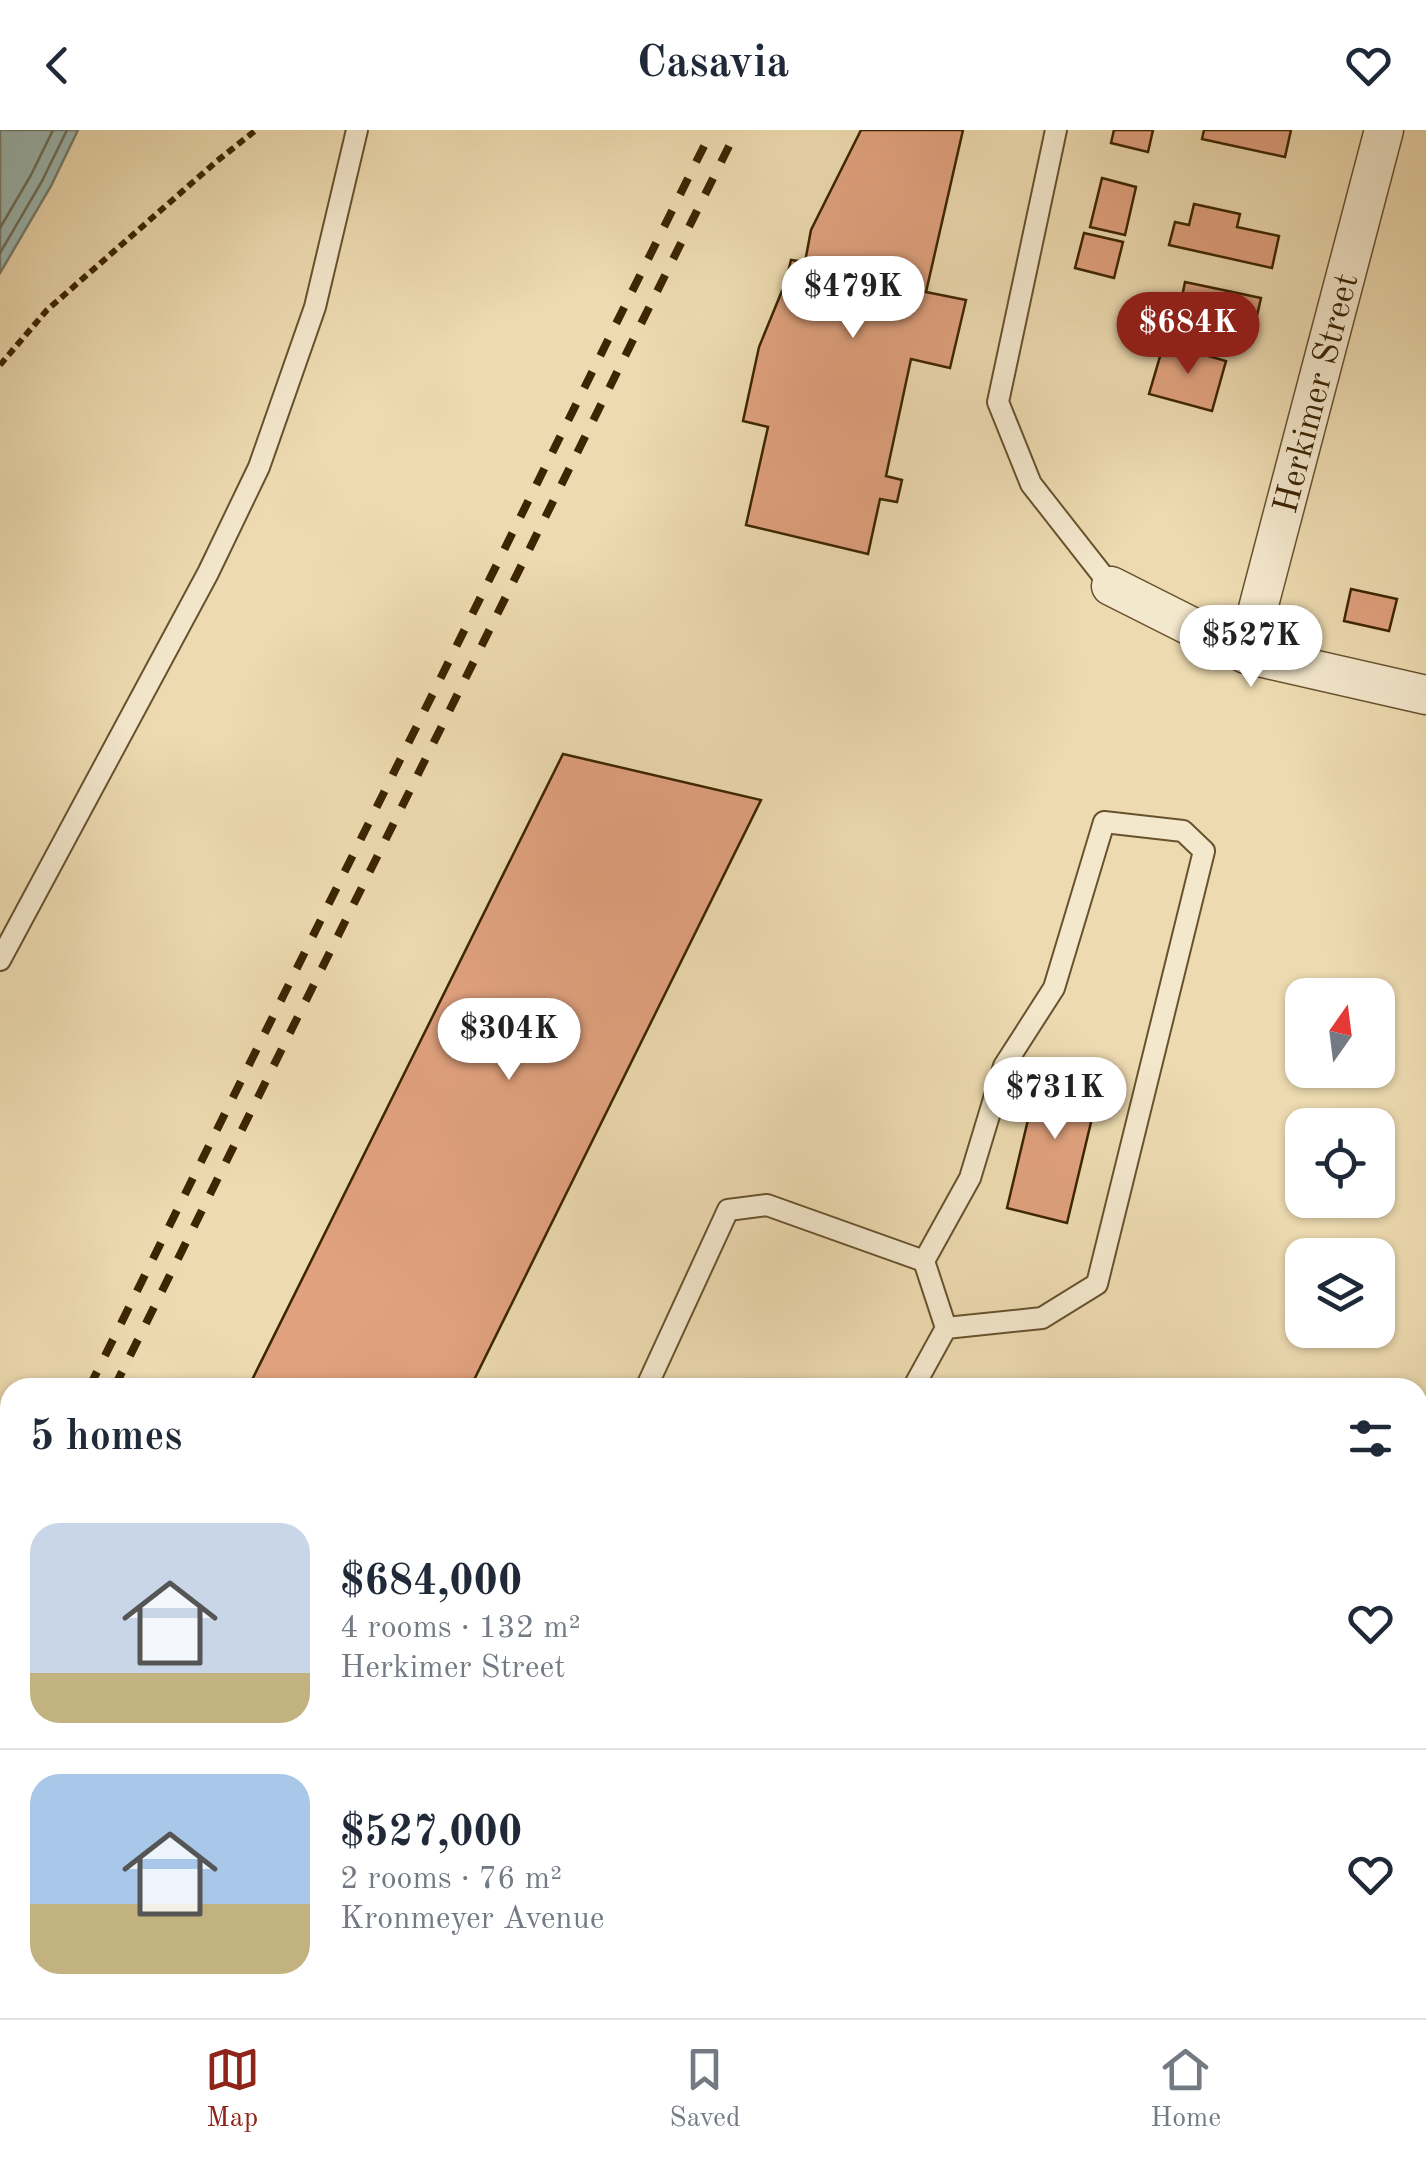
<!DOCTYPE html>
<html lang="en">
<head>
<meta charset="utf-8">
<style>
  body { margin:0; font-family:"Old Standard TT",serif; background:#f2f2f3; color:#1f2937; height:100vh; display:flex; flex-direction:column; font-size:38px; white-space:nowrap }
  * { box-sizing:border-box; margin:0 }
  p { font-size:32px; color:#747a83 }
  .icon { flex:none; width:55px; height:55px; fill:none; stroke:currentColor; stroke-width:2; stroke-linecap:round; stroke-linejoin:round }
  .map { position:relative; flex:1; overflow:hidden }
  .details { position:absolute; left:0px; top:1248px; width:1428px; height:642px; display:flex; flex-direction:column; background:#fff; border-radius:30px 30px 0 0; box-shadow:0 2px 8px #0004 }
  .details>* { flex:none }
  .needle { width:65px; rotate:14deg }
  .fabs { position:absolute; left:1285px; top:848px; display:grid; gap:20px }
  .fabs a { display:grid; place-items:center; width:110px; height:110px; border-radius:20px; background:#fff; box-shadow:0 2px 8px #0004; font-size:50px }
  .price { position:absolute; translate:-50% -85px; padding:0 22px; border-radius:35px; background:#fff; color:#222; font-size:32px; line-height:65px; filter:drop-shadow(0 2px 5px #0008) }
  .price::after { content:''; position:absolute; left:50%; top:60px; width:30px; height:22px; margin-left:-15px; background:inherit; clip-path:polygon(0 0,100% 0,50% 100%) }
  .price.selected { background:#8f2418; color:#fff }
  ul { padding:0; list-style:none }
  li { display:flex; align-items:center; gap:30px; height:250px; padding:0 30px }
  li+li { border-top:2px solid #e0e1e3 }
  li span { display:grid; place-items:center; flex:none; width:280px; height:200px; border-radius:30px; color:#555 }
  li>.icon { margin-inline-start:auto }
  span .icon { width:120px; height:120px; fill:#fffc; stroke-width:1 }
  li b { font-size:42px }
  h2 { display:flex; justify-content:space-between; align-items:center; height:120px; padding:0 30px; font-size:42px }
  header { display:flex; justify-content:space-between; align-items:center; height:130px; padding:0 30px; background:#fff; font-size:45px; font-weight:600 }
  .tabs { display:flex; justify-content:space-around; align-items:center; height:140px; border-top:2px solid #e0e1e3; background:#fff; font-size:28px; color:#747a83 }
  .tabs a { display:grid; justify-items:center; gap:5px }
  .tabs .selected { color:#8f2418 }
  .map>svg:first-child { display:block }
  .water { fill:#9bb9b3; stroke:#757e6c; stroke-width:2.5 }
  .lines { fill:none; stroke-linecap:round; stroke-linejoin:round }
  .shore { stroke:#6c6f5a; stroke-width:2.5 }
  .building { fill:#e0a17e; stroke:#3c2502; stroke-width:2.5 }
  .service-casing { stroke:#68522e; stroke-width:24 }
  .minor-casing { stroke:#68522e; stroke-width:41 }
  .path { stroke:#3c2502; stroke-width:6; stroke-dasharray:8 5; stroke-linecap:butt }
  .service { stroke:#f3e7cc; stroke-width:20 }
  .minor { stroke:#f3e7cc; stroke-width:38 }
  .rail { stroke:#3c2502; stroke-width:8; stroke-dasharray:18 18; stroke-linecap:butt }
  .labels { text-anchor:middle; stroke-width:9; stroke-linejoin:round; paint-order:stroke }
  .street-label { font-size:35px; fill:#3c2502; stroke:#f3e7cc }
</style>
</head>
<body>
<header><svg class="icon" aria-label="back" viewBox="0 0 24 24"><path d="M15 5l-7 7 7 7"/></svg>Casavia<svg class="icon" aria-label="heart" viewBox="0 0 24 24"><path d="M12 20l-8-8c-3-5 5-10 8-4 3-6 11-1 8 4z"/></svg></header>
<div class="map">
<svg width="1426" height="1888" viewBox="0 0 1426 1888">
  <rect width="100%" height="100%" fill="#eddab0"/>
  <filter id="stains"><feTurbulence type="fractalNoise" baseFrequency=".002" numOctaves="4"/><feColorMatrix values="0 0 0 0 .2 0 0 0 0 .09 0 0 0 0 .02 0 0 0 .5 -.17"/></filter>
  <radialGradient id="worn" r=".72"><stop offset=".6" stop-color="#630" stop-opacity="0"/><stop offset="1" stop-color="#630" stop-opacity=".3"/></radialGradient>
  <!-- water -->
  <polygon class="water" points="0,0 78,0 51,56 0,143"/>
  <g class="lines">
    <!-- shore -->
    <g class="shore">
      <polyline points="0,98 31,45 53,0"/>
      <polyline points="0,123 42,51 67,0"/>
    </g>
  </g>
  <!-- building -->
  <g class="building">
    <polygon points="861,0 963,0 926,162 966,170 950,238 911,229 886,346 902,350 897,372 880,369 868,424 746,395 768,297 743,291 759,217 786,151 791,130 805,132 811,100"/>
    <polygon points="1114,0 1153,0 1148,22 1111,13"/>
    <polygon points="1204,0 1291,0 1285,27 1202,9"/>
    <polygon points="1102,48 1136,57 1125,105 1090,97"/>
    <polygon points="1194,74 1240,84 1237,97 1279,106 1272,138 1169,115 1175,92 1189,95"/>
    <polygon points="1084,103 1123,112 1114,148 1075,138"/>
    <polygon points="1185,152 1261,168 1251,212 1176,196"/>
    <polygon points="1164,213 1226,231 1212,281 1149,264"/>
    <polygon points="1351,459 1397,469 1389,501 1344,491"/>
    <polygon points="563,624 761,670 470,1258 248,1258"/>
    <polygon points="1042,931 1102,946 1067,1093 1007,1078"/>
    <polygon points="1418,1402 1426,1404 1426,1472 1418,1470"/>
    <polygon points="1418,1493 1426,1495 1426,1582 1418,1580"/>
    <polygon points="93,1880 185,1880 183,1888 91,1888"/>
    <polygon points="260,1880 319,1880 344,1886 343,1888 258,1888"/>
  </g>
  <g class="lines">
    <!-- service casing -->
    <g class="service-casing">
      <g id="service">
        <polyline points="1056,0 998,272 1031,354 1111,456"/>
        <polyline points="0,830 208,443 259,337 315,177 357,0"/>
        <polyline points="924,1131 946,1198"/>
        <polyline points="646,1258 728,1080 767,1075 924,1131 970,1048 1004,936 1054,858 1104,692 1183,701 1204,721 1097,1154 1042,1188 946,1198 913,1258"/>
      </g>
    </g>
    <!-- minor casing -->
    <g class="minor-casing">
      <g id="minor">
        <polyline points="1111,456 1246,524 1426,565"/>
        <path id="s1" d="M1246,524L1384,0"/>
        <polyline points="0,1618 10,1599"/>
        <polyline points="1418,1796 1426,1798"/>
      </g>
    </g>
    <!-- path -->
    <g class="path">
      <polyline points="0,235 47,180 217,31 256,0"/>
      <polyline points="1426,1888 1426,1887"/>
    </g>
    <!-- service -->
    <use href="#service" class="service"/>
    <!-- minor -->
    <use href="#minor" class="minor"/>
    <!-- rail -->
    <g class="rail">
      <polyline points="89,1258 712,0"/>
      <polyline points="114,1258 737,0"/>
      <polyline points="0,1438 10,1418"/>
      <polyline points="0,1485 10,1465"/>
    </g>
  </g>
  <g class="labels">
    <!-- street labels -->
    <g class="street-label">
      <text dy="12" stroke="none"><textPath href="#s1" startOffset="270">Herkimer Street</textPath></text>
    </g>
  </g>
  <rect width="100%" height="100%" filter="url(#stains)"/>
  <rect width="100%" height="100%" fill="url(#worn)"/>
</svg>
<div class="fabs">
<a><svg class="needle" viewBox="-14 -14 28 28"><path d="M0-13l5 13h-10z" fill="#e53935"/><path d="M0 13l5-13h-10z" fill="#747a83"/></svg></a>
<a><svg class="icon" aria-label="locate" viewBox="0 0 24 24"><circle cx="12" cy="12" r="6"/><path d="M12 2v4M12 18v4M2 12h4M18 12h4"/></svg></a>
<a><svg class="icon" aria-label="layers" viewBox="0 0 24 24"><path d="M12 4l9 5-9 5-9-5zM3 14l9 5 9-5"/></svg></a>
</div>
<b class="price" style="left:853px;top:211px">$479K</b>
<b class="price selected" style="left:1188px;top:247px">$684K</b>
<b class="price" style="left:1251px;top:560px">$527K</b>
<b class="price" style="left:509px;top:953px">$304K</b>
<b class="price" style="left:1055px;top:1012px">$731K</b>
<section class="details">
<h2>5 homes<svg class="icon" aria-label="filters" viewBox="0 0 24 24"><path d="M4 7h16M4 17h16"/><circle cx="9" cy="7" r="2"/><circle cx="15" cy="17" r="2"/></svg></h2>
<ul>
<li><span style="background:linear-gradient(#c9d6e8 75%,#c2b280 0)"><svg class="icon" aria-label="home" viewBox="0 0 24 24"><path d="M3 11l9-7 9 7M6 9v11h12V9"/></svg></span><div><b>$684,000</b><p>4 rooms · 132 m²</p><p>Herkimer Street</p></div><svg class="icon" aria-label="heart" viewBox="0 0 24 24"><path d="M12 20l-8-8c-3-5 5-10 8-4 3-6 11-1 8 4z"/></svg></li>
<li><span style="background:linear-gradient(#a9c7e8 65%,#c2b280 0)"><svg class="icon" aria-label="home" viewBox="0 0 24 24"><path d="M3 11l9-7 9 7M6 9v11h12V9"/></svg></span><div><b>$527,000</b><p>2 rooms · 76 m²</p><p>Kronmeyer Avenue</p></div><svg class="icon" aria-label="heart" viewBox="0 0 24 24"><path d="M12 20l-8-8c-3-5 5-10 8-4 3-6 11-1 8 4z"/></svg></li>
</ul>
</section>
</div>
<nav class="tabs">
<a class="selected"><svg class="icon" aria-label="map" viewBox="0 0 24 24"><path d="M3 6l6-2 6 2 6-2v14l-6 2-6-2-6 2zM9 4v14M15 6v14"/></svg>Map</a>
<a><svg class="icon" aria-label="saved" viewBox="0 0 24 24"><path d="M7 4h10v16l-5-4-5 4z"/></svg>Saved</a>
<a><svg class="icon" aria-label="home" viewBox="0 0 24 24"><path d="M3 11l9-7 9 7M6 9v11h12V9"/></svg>Home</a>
</nav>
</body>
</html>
